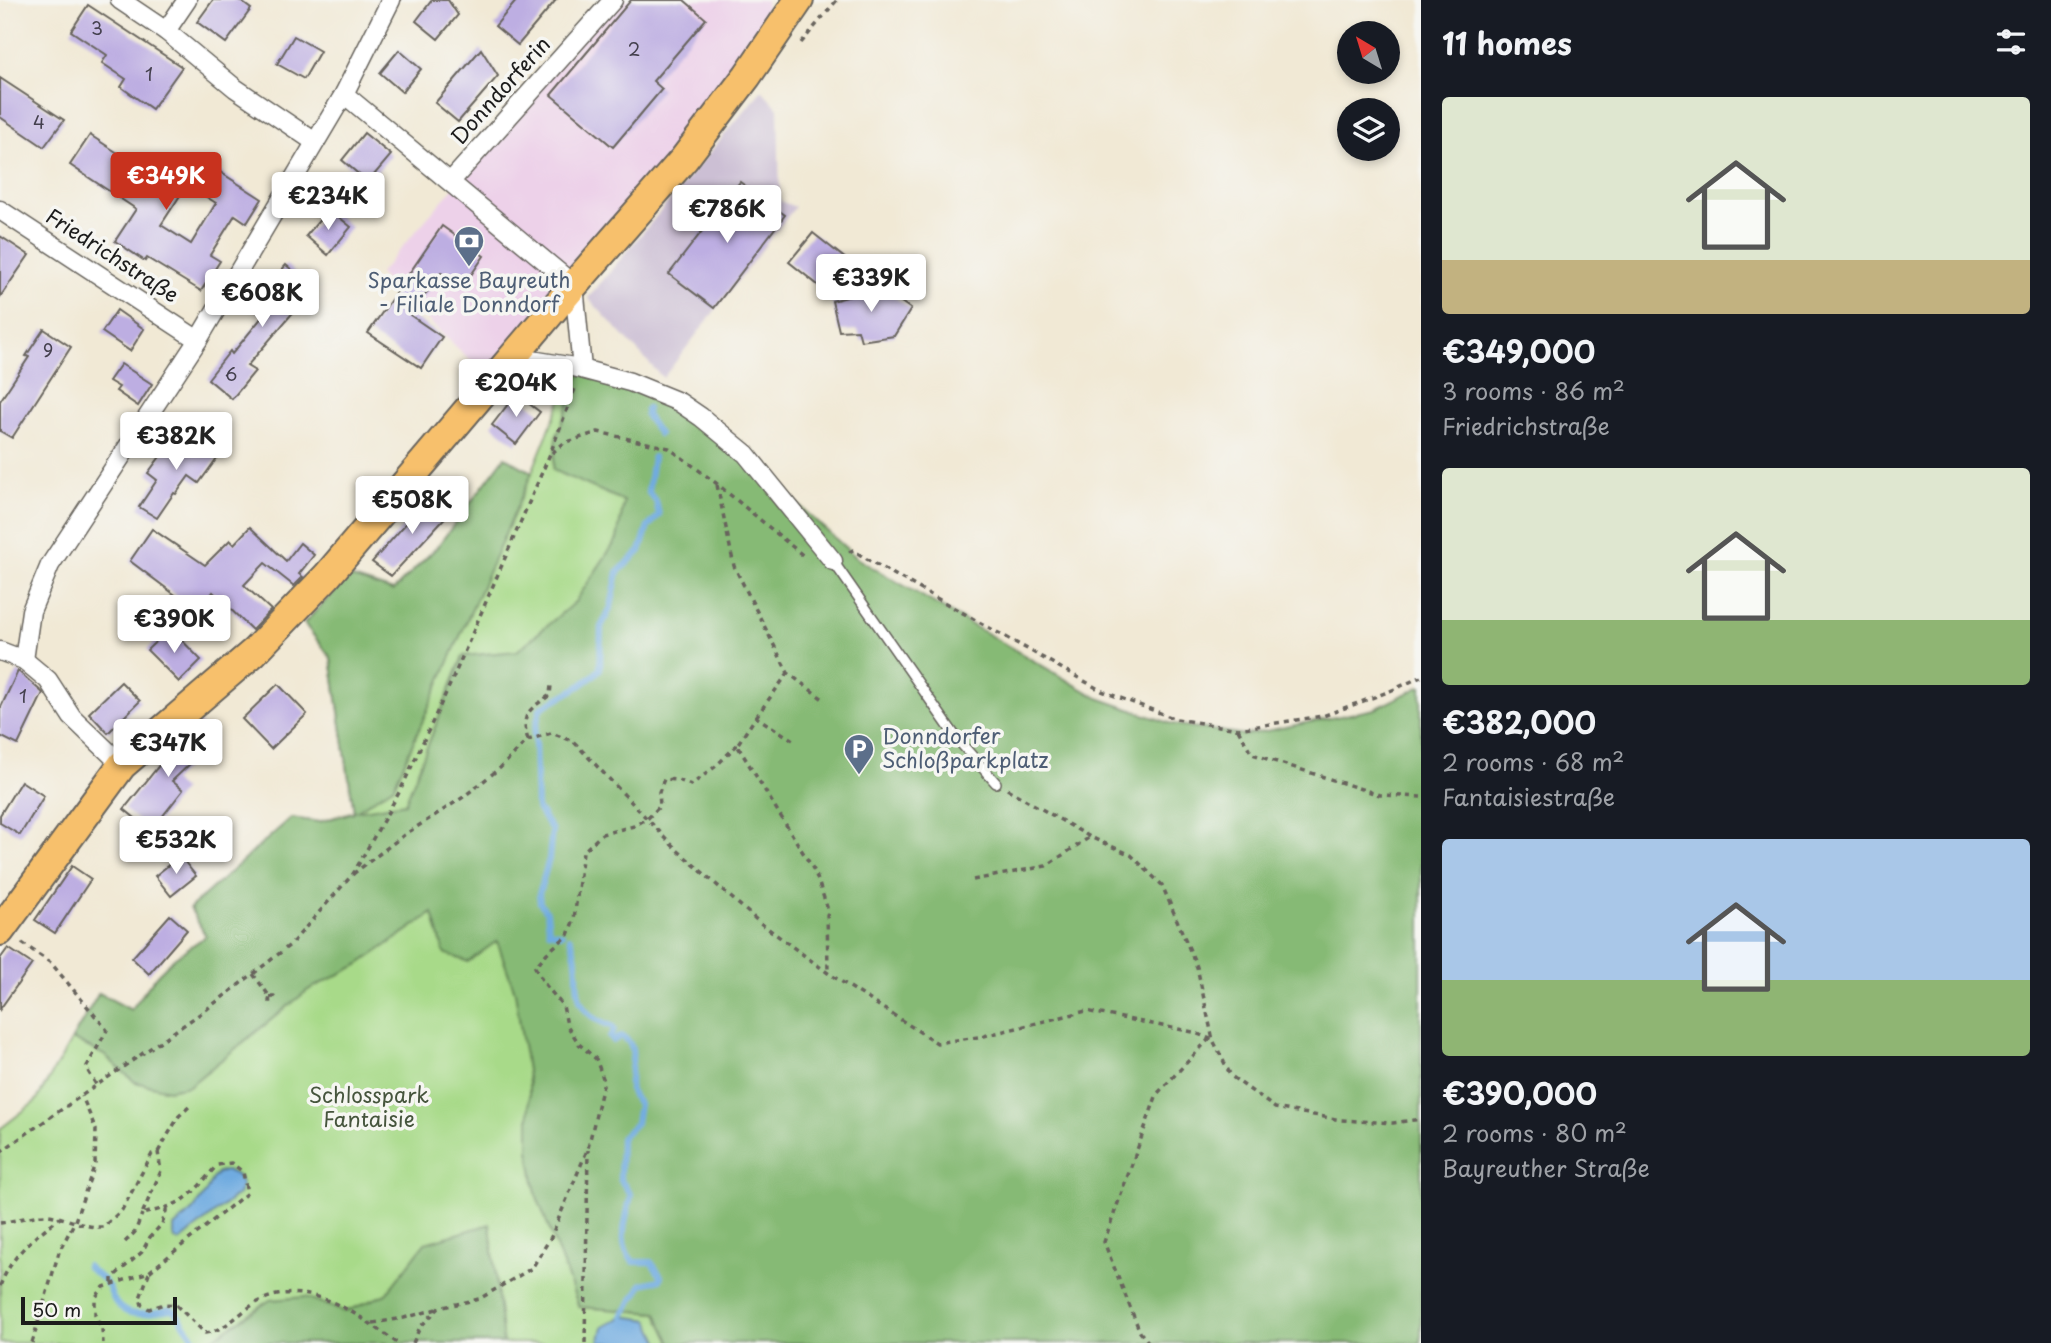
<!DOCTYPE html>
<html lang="en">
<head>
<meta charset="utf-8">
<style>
  body { margin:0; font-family:"Playpen Sans",sans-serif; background:#242831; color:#f1f3f6; height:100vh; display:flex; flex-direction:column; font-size:26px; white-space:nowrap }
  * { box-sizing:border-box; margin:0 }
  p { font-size:23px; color:#9ea1a6 }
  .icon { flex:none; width:38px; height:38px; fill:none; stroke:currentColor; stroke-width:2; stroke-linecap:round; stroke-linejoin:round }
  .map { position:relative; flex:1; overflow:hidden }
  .sheet { display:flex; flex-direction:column; background:#171b24; width:630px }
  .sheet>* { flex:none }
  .needle { width:46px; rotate:322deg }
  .fabs { position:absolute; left:1337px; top:21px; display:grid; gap:14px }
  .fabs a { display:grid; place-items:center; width:63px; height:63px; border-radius:50%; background:#171b24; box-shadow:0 4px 10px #0003; font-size:35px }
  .scale { position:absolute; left:21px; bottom:18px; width:156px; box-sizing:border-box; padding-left:7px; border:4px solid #1c1c1c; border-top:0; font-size:19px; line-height:24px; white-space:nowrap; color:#1c1c1c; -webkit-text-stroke:5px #f6f6f2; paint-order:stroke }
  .price { position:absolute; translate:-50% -60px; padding:0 16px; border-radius:7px; background:#fff; color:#222; font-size:23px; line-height:46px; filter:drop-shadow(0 2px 4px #0008) }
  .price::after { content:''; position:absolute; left:50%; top:42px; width:21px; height:16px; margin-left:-10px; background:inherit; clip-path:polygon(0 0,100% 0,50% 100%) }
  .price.selected { background:#c8321e; color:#fff }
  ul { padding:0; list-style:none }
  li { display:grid; align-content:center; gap:14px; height:371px; padding:0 21px }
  li span { display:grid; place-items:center; height:217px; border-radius:7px; color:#555 }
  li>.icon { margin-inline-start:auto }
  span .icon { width:126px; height:126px; fill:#fffc; stroke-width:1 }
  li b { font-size:30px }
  h2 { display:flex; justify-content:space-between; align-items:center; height:84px; padding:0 21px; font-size:30px }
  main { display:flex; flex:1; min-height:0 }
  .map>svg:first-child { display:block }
  .built { fill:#edd1e9 }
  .industrial { fill:#ccbfd4 }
  .green { fill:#a8da89; stroke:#627b52; stroke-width:2 }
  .forest { fill:#86ba75; stroke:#516b48; stroke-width:2 }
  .water { fill:#6fabe0; stroke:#46647e; stroke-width:2 }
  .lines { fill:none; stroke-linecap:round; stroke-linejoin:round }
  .stream { stroke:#6fabe0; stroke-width:6 }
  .building { fill:#bdaee2 }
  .lane-casing { stroke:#67645d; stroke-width:12 }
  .street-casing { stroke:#67645d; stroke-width:21 }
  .primary-casing { stroke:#67645d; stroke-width:32 }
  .path { stroke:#67645d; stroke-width:3.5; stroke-dasharray:5 5; stroke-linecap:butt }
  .lane { stroke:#fff; stroke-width:9 }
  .street { stroke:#fff; stroke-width:18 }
  .primary { stroke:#f7c06c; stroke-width:28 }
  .labels { text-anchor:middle; stroke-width:7; stroke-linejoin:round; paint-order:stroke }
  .number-label { font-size:18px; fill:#44404e }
  .street-label { font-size:21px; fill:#1c1c1c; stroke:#f6f6f2 }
  .service-label { font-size:21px; fill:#4e5e75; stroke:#f6f6f2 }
  .park-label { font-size:21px; fill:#46553d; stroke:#f6f6f2 }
</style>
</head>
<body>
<main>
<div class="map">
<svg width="1421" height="1343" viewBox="0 0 1421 1343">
  <rect width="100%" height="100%" fill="#f6f6f2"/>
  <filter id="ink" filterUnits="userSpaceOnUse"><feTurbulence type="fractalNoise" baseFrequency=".0143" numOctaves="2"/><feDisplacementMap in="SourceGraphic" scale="14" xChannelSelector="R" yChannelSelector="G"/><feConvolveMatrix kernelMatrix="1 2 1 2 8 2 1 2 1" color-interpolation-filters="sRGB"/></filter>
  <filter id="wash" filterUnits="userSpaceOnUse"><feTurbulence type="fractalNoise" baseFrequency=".00686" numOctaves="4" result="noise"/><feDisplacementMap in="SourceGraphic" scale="28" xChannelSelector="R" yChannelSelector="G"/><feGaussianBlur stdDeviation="1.57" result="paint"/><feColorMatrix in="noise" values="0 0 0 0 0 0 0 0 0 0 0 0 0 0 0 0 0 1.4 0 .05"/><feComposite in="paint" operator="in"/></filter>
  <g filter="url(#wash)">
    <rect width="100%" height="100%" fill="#f1e9d5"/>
    <!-- built -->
    <polygon class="built" points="615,0 766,0 769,33 679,157 484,373 379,274"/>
    <!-- industrial -->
    <polygon class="industrial" points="762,90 778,108 780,201 795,207 663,378 588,298"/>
    <!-- green -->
    <polygon class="green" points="574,368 679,402 581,1306 657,1313 671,1343 0,1343 0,1129 36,1101 99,993 131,1010 157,975 174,958 206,936 190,908 291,818 319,822 354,811 331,658 304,623 349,577 393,591 437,547 505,457 532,472"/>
    <!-- forest -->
    <g class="forest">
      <polygon points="582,370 701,417 858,559 1098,698 1172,724 1246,735 1375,709 1421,686 1421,1343 671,1343 657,1313 579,1307 536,1194 529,1150 529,1084 515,992 497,941 468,962 444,953 433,913 358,965 308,990 189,1086 168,1090 135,1082 104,1055 72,1039 99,993 131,1010 157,975 174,958 206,936 190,908 291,818 319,822 354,812 331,658 304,623 349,577 393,591 437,547 505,457 532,473 394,786 356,811 405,803 463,656 517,651 575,602 617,539 624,501 553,470 556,438"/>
      <polygon points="490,1224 503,1343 206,1343 270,1300 306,1297 345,1312 386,1294 425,1243"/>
    </g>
    <!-- water -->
    <g class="water">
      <path d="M225,1171C236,1172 239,1177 242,1186L238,1194L179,1242L174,1238V1227L193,1210L206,1192L212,1179L218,1173Z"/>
      <polygon points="623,1316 649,1320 660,1343 599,1343 603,1327"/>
    </g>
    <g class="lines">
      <!-- stream -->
      <g class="stream">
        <polyline points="647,408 646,415 659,434"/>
        <path d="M534,735L540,709C561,695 582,689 600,669L601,627L611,607L618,572L640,551L648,527L659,515L656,501L648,492L653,457"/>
        <polyline points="535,741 537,808 552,830 549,859 539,894 540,903 547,912 549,931 562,934"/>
        <path d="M570,938C587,974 560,1010 612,1026L614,1030L610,1037L613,1041L621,1036C644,1046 624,1075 632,1094C634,1098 636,1101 639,1104L636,1123L621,1138L620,1179L631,1195C627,1217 615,1245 634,1262H651L661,1276L660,1280L642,1284L623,1316"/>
        <path d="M87,1266C93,1273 103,1277 107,1285"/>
        <path d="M109,1287C118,1322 142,1315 171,1309L175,1311L198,1343"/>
      </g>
    </g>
    <g id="blocks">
      <!-- building -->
      <g class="building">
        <polygon points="213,0 239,0 251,9 226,43 197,22"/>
        <polygon points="432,0 448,0 458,15 438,39 416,21"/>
        <polygon points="517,0 556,0 518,45 495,26"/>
        <polygon points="631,0 684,0 706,19 653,81 662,89 613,147 551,95"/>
        <polygon points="88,5 182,67 152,109 121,87 126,79 102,63 107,55 71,31"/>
        <polygon points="294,36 320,51 304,79 277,64"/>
        <polygon points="481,49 498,76 458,122 435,103"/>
        <polygon points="399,50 421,69 402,92 380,73"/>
        <polygon points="0,78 64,120 44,147 0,117"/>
        <polygon points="364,133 391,155 368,182 342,160"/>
        <polygon points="90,135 181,194 161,225 191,244 216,203 194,189 209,165 262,199 247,223 235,215 210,255 220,261 201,291 147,258 145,261 115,241 136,209 70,165"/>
        <polygon points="740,182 785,215 714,308 669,274"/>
        <polygon points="329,209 351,227 328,255 306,236"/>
        <polygon points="442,226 484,256 462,288 441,273 410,315 442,337 421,368 368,333"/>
        <polygon points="813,233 847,260 823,289 789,262"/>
        <polygon points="0,236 29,255 0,297"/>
        <polygon points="286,265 314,288 247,366 255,371 232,399 208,379 230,351 232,354 263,316 251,306"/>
        <polygon points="876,284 911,309 894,336 861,341 858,330 839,331 832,301 869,291"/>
        <polygon points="117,310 144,329 130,351 102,332"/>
        <polygon points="44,329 71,347 12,438 0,431 0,401 29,357 26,356"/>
        <polygon points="121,364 152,384 138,406 116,391 119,387 109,381"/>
        <polygon points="516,394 540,412 516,444 492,425"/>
        <polygon points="179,431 217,458 199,483 189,476 176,494 174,493 157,518 139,507 157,480 148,473"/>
        <polygon points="431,495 451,511 391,576 372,562"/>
        <polygon points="250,527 286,561 300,543 314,555 299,574 303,577 294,586 265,563 244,585 271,610 252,630 213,592 198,612 130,561 152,529 205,565 230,540 234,544"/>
        <polygon points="170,628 201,660 179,682 147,650"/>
        <polygon points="18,671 43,693 18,745 0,736 0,709"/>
        <polygon points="121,682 140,701 108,733 89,713"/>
        <polygon points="278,684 307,714 271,749 242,719"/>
        <polygon points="199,723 215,740 172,781 183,790 151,831 124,809 173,748"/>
        <polygon points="21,781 44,796 20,835 0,823 0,815"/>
        <polygon points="180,856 196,876 171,896 155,876"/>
        <polygon points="72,866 91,879 55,933 35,920"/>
        <polygon points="170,915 187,930 149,974 132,958"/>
        <polygon points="8,948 32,964 0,1009 0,959"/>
      </g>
    </g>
  </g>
  <g filter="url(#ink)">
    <use href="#blocks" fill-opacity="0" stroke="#67645d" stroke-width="2"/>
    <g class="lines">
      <!-- lane casing -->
      <g class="lane-casing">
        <polyline id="lane" points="833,561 958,740 996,783"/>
      </g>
      <!-- street casing -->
      <g class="street-casing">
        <g id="street">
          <polyline points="120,0 166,31 235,88 315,142"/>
          <polyline points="166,31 187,0"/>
          <polyline points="344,94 574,285 582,369"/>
          <polyline points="451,181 613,0"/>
          <polyline points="0,210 198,340"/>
          <polyline points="513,357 574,367 630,382 679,402 701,417 746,454 833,561"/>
          <polyline points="0,651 24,660 48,680 72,717 122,765"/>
          <polyline points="24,660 31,611 50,565 198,340 344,94 391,0"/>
        </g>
      </g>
      <!-- primary casing -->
      <g class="primary-casing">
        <polyline id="primary" points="0,931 122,765 254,652 327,576 574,285 684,159 747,76 799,0"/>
      </g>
      <!-- path -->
      <g class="path">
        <polyline points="801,43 837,0"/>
        <polyline points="552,453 564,443 598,432 669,448 716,483 806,558"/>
        <polyline points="717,485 734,566 788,673 823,699"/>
        <polyline points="849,552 853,550 865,558 1102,691 1176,719 1238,729 1323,716 1390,691 1421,677"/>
        <polyline points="756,717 788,673"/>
        <polyline points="1238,729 1252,754 1380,795 1421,797"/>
        <path d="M528,740C520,713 529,710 550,695L551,685"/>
        <polyline points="793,740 756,717 737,745 815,872 827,907 828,973"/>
        <polyline points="1007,789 1090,837 1131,855 1162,885 1197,967 1213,1040 1231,1076 1275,1108 1341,1120 1393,1123 1421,1119"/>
        <polyline points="353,874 404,835 462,798 500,768 528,740 551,733 573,741 676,849 759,922 828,973 937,1043 984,1036 1086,1011 1193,1032 1213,1040"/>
        <polyline points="973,880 1046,866 1090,837"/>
        <polyline points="22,943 51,963 107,1030 86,1068 97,1086"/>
        <polyline points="253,974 270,997 269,1001 273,1001 274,997 270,997"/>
        <polyline points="0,1152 207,1009 253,974 290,945 353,874 401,789 453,678 550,454 576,386"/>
        <polyline points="158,1152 179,1116 190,1106"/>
        <path d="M0,1223C15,1221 35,1214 49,1215C68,1218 84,1228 103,1227L122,1210L152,1154L158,1152L161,1171L142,1214C187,1203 188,1199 217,1165L231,1163L243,1172L247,1193L149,1272L104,1287L95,1298V1315L102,1329L103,1343"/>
        <polyline points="125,1242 135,1232 142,1214"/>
        <path d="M149,1273L140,1298L142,1305L149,1309L164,1304L176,1305L205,1333C228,1330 239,1311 260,1301C308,1277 360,1315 397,1343"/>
        <polyline points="112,1283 112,1278 142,1252 150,1237 162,1224 167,1208"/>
        <path d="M0,1286C12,1255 33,1237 60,1218"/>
        <polyline points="373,1323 404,1318 437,1309"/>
        <polyline points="32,1343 59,1252 75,1221 95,1164 96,1130 82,1096"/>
        <polyline points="413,1343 420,1327 439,1308 479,1299 532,1268 551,1237 588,1148 604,1081 596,1059 579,1044 567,1025 563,1006 543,982 535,967 547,953 568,935 574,919 583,852 602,834 634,826 648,818 660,806 659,792 664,779 678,780 691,785 716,766 737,745"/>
        <polyline points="585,1343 588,1150"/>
        <polyline points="1149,1343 1140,1332 1104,1242 1157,1094 1209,1039"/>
      </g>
      <!-- lane -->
      <use href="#lane" class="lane"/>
      <!-- street -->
      <use href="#street" class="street"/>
      <!-- primary -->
      <use href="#primary" class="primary"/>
    </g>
  </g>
  <!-- icons -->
  <defs>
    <g id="bank-pin" transform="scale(1.575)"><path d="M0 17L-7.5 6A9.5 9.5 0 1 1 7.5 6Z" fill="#5c6f8a" stroke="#f6f6f2"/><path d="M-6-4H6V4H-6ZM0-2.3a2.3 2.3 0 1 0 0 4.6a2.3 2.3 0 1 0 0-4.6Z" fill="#fff"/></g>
    <g id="parking-pin" transform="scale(1.575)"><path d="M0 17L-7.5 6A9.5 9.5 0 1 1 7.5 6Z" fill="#5c6f8a" stroke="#f6f6f2"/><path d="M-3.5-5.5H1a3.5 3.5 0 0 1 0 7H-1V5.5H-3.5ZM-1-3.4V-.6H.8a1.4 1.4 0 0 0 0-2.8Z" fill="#fff"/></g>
  </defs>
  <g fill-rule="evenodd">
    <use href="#bank-pin" x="469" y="241"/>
    <use href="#parking-pin" x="859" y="749"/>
  </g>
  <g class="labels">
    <!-- number labels -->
    <g class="number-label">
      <text x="97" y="35">3</text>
      <text x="634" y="56">2</text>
      <text x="149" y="81">1</text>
      <text x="39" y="129">4</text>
      <text x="48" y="357">9</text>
      <text x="231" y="381">6</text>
      <text x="23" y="703">1</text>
    </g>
    <!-- street labels -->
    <g class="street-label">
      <text transform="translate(501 91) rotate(-48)" y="7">Donndorferin</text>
      <text transform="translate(112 256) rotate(33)" y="7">Friedrichstraße</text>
    </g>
    <!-- service labels -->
    <g class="service-label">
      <text x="469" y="288">Sparkasse Bayreuth<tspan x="469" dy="24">- Filiale Donndorf</tspan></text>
      <text x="882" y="744" text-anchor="start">Donndorfer<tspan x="882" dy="24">Schloßparkplatz</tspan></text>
    </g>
    <!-- park labels -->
    <g class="park-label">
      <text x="369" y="1103">Schlosspark<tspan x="369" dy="24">Fantaisie</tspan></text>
    </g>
  </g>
</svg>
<div class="fabs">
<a><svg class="needle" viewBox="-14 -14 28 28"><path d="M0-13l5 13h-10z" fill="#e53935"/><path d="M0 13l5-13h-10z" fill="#9ea1a6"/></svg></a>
<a><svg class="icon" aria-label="layers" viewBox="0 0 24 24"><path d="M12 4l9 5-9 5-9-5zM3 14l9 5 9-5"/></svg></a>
</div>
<div class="scale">50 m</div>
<b class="price selected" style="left:166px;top:212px">€349K</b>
<b class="price" style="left:328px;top:232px">€234K</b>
<b class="price" style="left:727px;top:245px">€786K</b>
<b class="price" style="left:871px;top:314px">€339K</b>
<b class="price" style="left:262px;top:329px">€608K</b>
<b class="price" style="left:516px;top:419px">€204K</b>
<b class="price" style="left:176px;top:472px">€382K</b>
<b class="price" style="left:412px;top:536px">€508K</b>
<b class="price" style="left:174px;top:655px">€390K</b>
<b class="price" style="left:168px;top:779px">€347K</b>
<b class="price" style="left:176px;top:876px">€532K</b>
</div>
<section class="sheet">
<h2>11 homes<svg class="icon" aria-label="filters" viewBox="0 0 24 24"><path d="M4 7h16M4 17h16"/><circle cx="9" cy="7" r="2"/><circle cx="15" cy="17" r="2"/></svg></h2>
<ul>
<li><span style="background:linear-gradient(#dfe7d0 75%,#c2b280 0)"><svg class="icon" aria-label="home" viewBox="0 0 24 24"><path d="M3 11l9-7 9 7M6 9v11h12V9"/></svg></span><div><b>€349,000</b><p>3 rooms · 86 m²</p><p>Friedrichstraße</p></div></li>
<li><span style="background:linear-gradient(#dfe7d0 70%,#8fb573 0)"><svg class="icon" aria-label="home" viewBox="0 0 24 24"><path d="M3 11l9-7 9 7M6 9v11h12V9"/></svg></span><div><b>€382,000</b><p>2 rooms · 68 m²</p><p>Fantaisiestraße</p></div></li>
<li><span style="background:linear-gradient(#a9c7e8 65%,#8fb573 0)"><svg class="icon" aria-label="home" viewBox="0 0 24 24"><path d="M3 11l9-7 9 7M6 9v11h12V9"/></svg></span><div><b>€390,000</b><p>2 rooms · 80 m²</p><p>Bayreuther Straße</p></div></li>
</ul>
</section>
</main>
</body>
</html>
